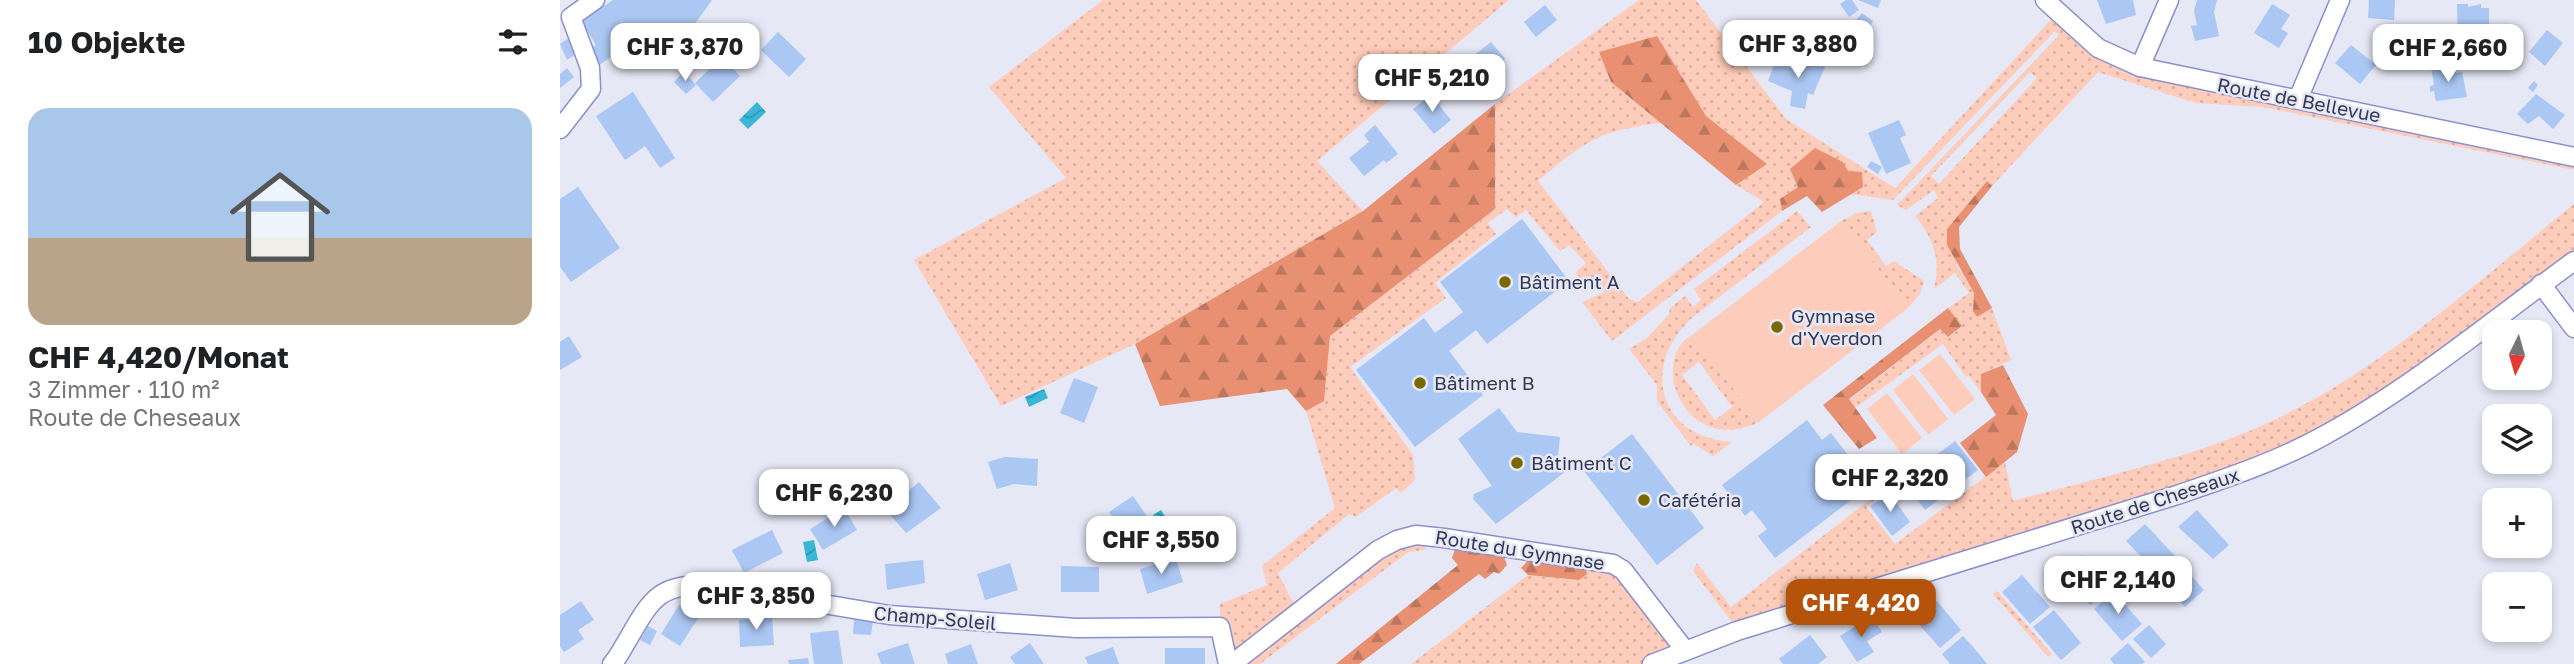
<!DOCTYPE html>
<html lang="de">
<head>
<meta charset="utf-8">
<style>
  body { margin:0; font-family:"Golos Text",sans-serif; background:#f6f6f6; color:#202124; height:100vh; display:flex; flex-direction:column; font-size:26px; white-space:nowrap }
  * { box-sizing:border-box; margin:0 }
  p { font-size:23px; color:#757577 }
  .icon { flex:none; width:38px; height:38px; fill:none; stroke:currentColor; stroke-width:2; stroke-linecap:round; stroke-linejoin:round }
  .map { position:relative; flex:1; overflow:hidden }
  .details { display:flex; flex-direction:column; background:#fff; width:560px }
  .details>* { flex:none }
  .needle { width:46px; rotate:185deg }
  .fabs { position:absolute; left:1922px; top:320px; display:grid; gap:14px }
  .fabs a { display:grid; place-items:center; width:70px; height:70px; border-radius:14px; background:#fff; box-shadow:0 4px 10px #0003; font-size:35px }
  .price { position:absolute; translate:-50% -60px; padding:0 16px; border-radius:14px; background:#fff; color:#222; font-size:23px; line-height:46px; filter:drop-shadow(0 2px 4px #0008) }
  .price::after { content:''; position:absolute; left:50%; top:42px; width:21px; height:16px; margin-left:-10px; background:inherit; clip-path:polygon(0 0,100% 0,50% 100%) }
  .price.on { background:#b45309; color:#fff }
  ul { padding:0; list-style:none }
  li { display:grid; align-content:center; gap:14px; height:371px; padding:0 28px }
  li+li { border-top:2px solid #e0e0e0 }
  li span { display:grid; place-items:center; height:217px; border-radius:21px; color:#555 }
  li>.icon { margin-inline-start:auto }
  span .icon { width:126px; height:126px; fill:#fffc; stroke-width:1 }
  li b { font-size:30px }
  h2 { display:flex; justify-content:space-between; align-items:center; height:84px; padding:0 28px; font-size:30px }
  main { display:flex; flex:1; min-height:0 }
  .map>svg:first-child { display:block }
  .grass { fill:url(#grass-dots); fill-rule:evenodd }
  .forest { fill:url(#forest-firs) }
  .garden { fill:#feccba }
  .water { fill:url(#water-waves) }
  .building { fill:#abc7f3 }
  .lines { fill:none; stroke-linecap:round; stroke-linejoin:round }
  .minor-casing { stroke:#8a8fce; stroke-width:21 }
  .minor { stroke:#fff; stroke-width:18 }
  .poi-dot { fill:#776800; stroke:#e6e8f6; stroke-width:2.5 }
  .labels { text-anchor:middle; stroke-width:5; stroke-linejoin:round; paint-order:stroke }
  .street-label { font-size:19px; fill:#353853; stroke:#e6e8f6 }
  .poi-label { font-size:19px; fill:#353853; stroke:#e6e8f6; text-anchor:start }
</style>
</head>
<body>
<main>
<section class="details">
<h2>10 Objekte<svg class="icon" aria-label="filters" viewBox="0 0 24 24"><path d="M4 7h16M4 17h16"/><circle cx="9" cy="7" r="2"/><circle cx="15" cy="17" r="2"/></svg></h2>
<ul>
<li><span style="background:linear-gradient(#a9c7e8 60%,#b9a48a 0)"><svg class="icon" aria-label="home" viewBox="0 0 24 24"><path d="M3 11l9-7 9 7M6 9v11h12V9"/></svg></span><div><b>CHF 4,420/Monat</b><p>3 Zimmer · 110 m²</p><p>Route de Cheseaux</p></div></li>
</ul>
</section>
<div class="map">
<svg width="2014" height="664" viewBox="0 0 2014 664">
  <defs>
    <pattern id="grass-dots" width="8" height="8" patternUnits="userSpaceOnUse" patternTransform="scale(1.75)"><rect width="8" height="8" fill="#feccba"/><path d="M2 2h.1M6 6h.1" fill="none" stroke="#dab0a2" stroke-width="1.8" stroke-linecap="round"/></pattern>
    <pattern id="forest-firs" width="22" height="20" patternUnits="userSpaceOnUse" patternTransform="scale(1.75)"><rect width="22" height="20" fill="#e89071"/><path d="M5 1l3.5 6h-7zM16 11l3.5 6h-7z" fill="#bd775f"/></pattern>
    <pattern id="water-waves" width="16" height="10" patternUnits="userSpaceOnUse" patternTransform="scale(1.75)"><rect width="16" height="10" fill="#39b7d8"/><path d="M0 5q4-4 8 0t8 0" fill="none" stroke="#3196b2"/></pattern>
  </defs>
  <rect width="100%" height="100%" fill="#e6e8f6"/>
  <!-- grass -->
  <g class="grass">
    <polygon points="543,0 949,0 757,161 803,211 575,344 441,406 354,260 506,178 429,87"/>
    <path d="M1079,0H1136L1226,119L1335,188L1498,12L1560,60L2014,157V170L1702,107L1636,103L1538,72L1432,186L1427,182L1387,229L1396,264L1414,293L1417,317L1432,308L1451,360L1421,374V392L1409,376L1406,377L1383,344L1295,408L1289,400L1380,329L1388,337L1402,327L1388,308L1409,293L1395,273L1374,289C1381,259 1374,239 1355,216L1378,198L1374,190L1346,210L1337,205L1499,35L1495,31L1333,200L1238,187L1220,199L1222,211L1052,341L1022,302L1044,292L1038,282L1022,292L1016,284L1020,279L1016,272L1026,263L1009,245L1000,251L966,210L956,217L947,209L928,223L936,234L875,283L886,298L790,367L853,455L855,480L841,493L836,488L796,517L789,514L718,573L731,599L744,610L818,550L866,536L865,550L848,552L700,664H668L660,627V604L707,585L702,566L775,508L746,411L764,400L770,336L935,209V104ZM1096,36L1146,116L1207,164L1176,185L1204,202L1078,302L1069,299L978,181C1026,141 1037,131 1101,123L1051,82ZM1470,72L1477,78L1379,184L1371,176Z"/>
    <path d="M2014,204V261L1740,448L1175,626L1133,571L1137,563L1171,607L1321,491L1324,494L1306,507L1335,544L1445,462L1453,501C1547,475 1649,455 1736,409C1837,356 1926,275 2014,204Z"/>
    <path d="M1237,211L1251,227L1133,317C1080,365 1097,437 1172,442L1153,456L1134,444L1131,446L1097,401V385L1069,349L1087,338L1110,313L1109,309L1125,296L1133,307L1141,300L1134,289Z"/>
    <polygon points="1311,211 1317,232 1307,240 1326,266 1334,261 1364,281 1360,294 1348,308 1281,221 1296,213"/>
    <path d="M1132,335L1199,422C1124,458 1088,359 1132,335ZM1139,362L1172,407L1155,420L1122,375Z"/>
    <polygon points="1025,560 1053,564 1124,649 1096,664 851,664 968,575 1019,580"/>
    <polygon points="1437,591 1492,654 1488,657 1433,594"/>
  </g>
  <!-- forest -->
  <g class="forest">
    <polygon points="1097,36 1146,116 1207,164 1176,185 1051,82 1039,52"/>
    <polygon points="935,104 935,209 770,336 764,401 746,411 727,389 600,406 575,344 803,211"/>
    <polygon points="1255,148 1283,162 1288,171 1302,172 1303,187 1262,212 1247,196 1222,211 1220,199 1238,187 1230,169"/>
    <polygon points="1427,181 1432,186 1399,227 1400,249 1432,308 1417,317 1413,311 1414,293 1387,245 1387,229"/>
    <polygon points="1388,308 1402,326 1388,337 1380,329 1289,399 1317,438 1299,449 1263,405"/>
    <polygon points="1443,365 1468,414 1457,452 1426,477 1400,443 1436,415 1421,392 1421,374"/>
    <polygon points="898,540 941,548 947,565 939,574 934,572 925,579 919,574 799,664 776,664 898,565 892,558"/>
    <polygon points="975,553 1025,560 1027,574 1019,580 968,575 961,568"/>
  </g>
  <!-- garden -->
  <g class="garden">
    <polygon points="1281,221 1348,308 1199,422 1132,335"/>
    <polygon points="1380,354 1415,399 1394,415 1359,370"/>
    <polygon points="1353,374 1388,419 1368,435 1333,390"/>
    <polygon points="1327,393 1362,438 1342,454 1307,409"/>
  </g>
  <!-- water -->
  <g class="water">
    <polygon points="1186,28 1208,47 1198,58 1176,39"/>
    <polygon points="197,102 206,112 188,129 179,120"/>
    <polygon points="484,389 488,398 469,407 465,397"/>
    <polygon points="601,510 613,528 605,534 593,515"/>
    <polygon points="254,540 258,560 247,562 243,542"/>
  </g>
  <!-- building -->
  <g class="building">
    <polygon points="53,0 152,0 127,35 110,48 68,69 59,52 39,65 29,49 36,45 21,21"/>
    <polygon points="1286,0 1292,0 1299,10 1289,17 1280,4"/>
    <polygon points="1298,0 1321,0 1318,8"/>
    <polygon points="1537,0 1573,0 1576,15 1546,24"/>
    <polygon points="1637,0 1657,0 1654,12 1659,36 1635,41 1631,26 1637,25 1634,11"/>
    <polygon points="1809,0 1835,0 1834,20 1808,18"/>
    <polygon points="1712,4 1730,15 1721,29 1728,33 1719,48 1694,33"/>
    <polygon points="1897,4 1908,4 1908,7 1921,4 1921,8 1929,8 1929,26 1918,26 1918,42 1898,43"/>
    <polygon points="985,5 997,20 976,37 964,22"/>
    <polygon points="1302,13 1313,21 1306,32 1294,23"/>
    <polygon points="1987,30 2003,43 1985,66 1969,52"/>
    <polygon points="218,32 246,59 229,77 201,50"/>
    <polygon points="10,37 19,52 7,60 0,44"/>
    <polygon points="931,42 945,59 921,77 908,60"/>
    <polygon points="1791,45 1816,65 1800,84 1775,63"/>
    <polygon points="162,57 180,76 153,102 135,83"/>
    <polygon points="1239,57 1265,67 1253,95 1248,93 1245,109 1230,106 1232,91 1208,81 1215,62 1233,69"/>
    <polygon points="1895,65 1896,73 1902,72 1907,97 1876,101 1874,91 1870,92 1870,86 1874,85 1871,68"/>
    <polygon points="7,68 14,77 0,88 0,74"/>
    <polygon points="124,72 136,85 126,94 114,82"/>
    <polygon points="1974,81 1978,85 1973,92 1968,88"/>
    <polygon points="73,92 115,158 100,168 85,146 65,160 36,116"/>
    <polygon points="1976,94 2005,115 1993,129 1979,116 1968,124 1957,114"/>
    <polygon points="871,95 891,120 874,134 853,109"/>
    <polygon points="1339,120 1346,135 1340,138 1351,163 1326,174 1308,133"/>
    <polygon points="815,125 838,154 826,163 824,160 804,176 789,158 809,142 804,135"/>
    <polygon points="1311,161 1322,167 1318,174 1307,167"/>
    <polygon points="18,187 60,248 11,282 0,267 0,199"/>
    <polygon points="962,219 1009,281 927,344 916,330 889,351 923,395 855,447 796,370 864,318 875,333 903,312 880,282"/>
    <polygon points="9,336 22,357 0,370 0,342"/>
    <polygon points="514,378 538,387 524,423 500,413"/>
    <polygon points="939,408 957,432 1000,437 998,455 994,458 1005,472 936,524 913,499 914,494 932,486 898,439"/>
    <polygon points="1247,420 1262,440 1271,433 1311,485 1215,558 1198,536 1207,529 1192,510 1185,516 1162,485"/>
    <polygon points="1072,434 1144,528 1097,565 1024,471"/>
    <polygon points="1395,441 1418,470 1365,510 1343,480"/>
    <polygon points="445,457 478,459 477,486 454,484 437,489 428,462"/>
    <polygon points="359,482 381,508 346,533 326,510"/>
    <polygon points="1329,492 1350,522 1332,536 1310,506"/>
    <polygon points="573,496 593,525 569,542 549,512"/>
    <polygon points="284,508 297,530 263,550 250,529"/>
    <polygon points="1637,510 1669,545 1653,559 1618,527"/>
    <polygon points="1585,524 1615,556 1597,573 1566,541"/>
    <polygon points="212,530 223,553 184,573 172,550"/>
    <polygon points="1522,555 1550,588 1530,605 1502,572"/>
    <polygon points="616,558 623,582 587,594 580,569"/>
    <polygon points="363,560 365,583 327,590 325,564"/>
    <polygon points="450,563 458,590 425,600 417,574"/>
    <polygon points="501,566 539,567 539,592 501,592"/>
    <polygon points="1629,573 1644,590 1625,607 1610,591"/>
    <polygon points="1462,575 1490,607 1470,624 1442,592"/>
    <polygon points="1554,592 1582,624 1562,641 1534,609"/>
    <polygon points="21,601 34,620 18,630 24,639 4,652 0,646 0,615"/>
    <polygon points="1377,601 1401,630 1380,648 1355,620"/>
    <polygon points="119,605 139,617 120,646 101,634"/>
    <polygon points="1494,610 1521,643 1501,660 1473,627"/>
    <polygon points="1312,616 1322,632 1307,641 1314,652 1297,662 1280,636"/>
    <polygon points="212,617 214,645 180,647 179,620"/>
    <polygon points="294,619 313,621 311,635 293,634"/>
    <polygon points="1589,625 1606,644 1591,658 1573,639"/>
    <polygon points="88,626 97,631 90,645 80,640"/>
    <polygon points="278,630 283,664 254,664 250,633"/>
    <polygon points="1250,635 1267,657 1258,664 1223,664 1219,659"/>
    <polygon points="1403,636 1415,649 1427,664 1390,664 1382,654"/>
    <polygon points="348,643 355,664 321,664 317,653"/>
    <polygon points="470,643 484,664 455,664 450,657"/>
    <polygon points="1568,643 1585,662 1582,664 1554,664 1550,659"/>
    <polygon points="411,644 418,664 388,664 385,654"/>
    <polygon points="553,647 559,664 528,664 525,657"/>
    <rect x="605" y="648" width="40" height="16"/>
    <polygon points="248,658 249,664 229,664 228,660"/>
  </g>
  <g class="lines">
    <!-- minor casing -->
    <g class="minor-casing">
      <g id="minor">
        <polyline points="1485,0 1538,48 1580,67 2014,157"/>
        <polyline points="1580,67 1609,0"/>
        <polyline points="1738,99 1780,0"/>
        <polyline points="0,129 31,89 30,68 11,17 35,0"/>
        <polyline points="1981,284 2014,328"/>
        <path d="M52,664C58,658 62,649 67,641C92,598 98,584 151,585L329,615L516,628L660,627L668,664"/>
        <polyline points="672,664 818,550 837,540 856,535 884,538 1053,564 1063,570 1124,649"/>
        <path d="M1092,664L1177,631L1617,495C1667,478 1718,461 1765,435C1853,387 1933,320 2014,261"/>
      </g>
    </g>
    <!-- minor -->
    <use href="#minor" class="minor"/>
  </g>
  <!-- markers -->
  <g class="poi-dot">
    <circle cx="945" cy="282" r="7"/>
    <circle cx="1217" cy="327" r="7"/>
    <circle cx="860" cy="383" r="7"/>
    <circle cx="957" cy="463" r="7"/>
    <circle cx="1084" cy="500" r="7"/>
  </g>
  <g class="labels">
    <!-- street labels -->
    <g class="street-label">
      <text transform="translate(1739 100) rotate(11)" y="7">Route de Bellevue</text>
      <text transform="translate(1595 501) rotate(-18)" y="7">Route de Cheseaux</text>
      <text transform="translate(960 550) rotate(9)" y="7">Route du Gymnase</text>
      <text transform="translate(375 618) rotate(5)" y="7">Champ-Soleil</text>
    </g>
    <!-- poi labels -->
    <g class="poi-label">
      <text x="959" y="289">Bâtiment A</text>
      <text x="1231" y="323">Gymnase<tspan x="1231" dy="22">d'Yverdon</tspan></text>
      <text x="874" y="390">Bâtiment B</text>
      <text x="971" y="470">Bâtiment C</text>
      <text x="1098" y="507">Cafétéria</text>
    </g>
  </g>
</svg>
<div class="fabs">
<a><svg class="needle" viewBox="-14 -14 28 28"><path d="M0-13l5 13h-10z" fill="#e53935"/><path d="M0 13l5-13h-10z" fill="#757577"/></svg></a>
<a><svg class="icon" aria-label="layers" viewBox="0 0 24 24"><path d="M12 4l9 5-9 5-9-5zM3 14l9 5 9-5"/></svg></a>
<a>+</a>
<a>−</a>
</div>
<b class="price" style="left:1238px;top:80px">CHF 3,880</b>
<b class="price" style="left:125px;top:83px">CHF 3,870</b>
<b class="price" style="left:1888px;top:84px">CHF 2,660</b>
<b class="price" style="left:872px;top:114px">CHF 5,210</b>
<b class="price" style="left:1330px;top:514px">CHF 2,320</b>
<b class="price" style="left:274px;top:529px">CHF 6,230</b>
<b class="price" style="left:601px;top:576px">CHF 3,550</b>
<b class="price" style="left:1558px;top:616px">CHF 2,140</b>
<b class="price" style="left:196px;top:632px">CHF 3,850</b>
<b class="price on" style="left:1301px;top:639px">CHF 4,420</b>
</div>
</main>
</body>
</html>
